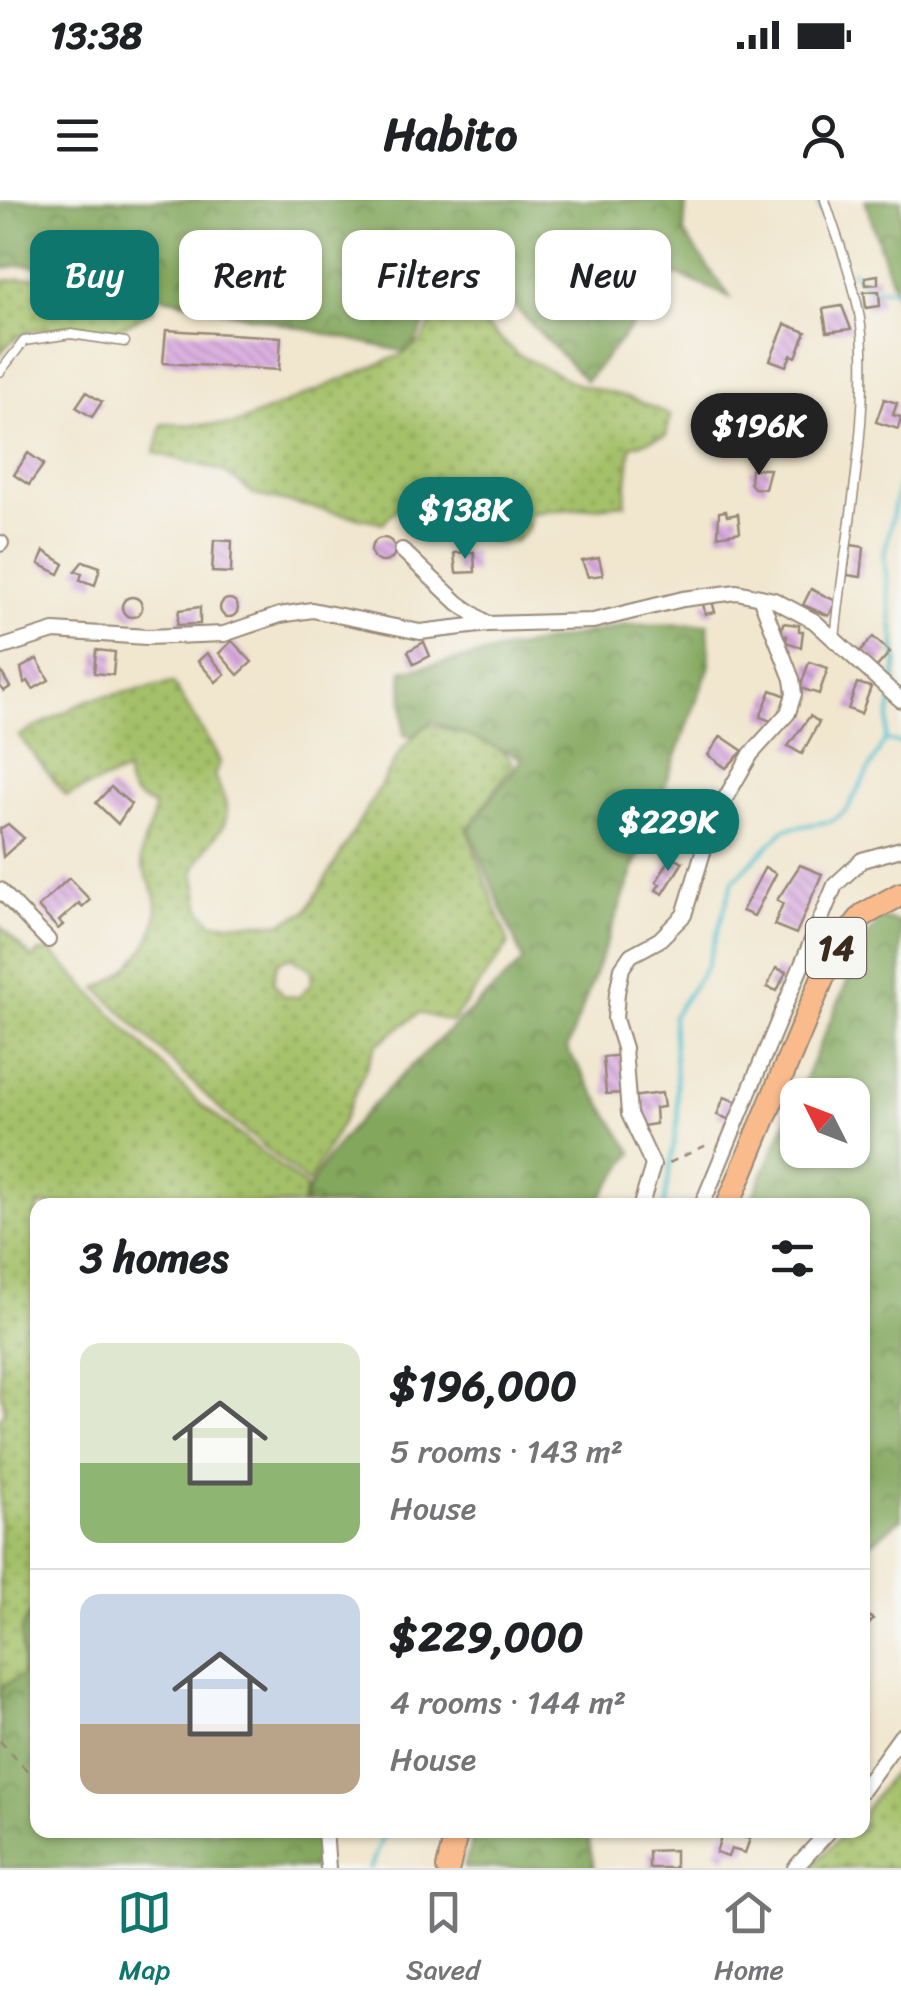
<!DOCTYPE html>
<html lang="en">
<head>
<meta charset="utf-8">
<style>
  body { margin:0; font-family:Sriracha,sans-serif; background:#f6f6f6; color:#202124; height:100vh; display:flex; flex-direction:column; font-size:38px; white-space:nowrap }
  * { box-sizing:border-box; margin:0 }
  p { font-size:32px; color:#757577 }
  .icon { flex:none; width:55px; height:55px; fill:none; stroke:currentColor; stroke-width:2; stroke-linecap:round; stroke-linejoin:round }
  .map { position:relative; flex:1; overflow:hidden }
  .details { position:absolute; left:30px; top:998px; width:840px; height:640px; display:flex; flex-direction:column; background:#fff; border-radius:20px; box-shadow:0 2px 8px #0004 }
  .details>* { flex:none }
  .hud { position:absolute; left:30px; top:30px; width:842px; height:90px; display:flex; gap:20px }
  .needle { width:65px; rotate:312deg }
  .fabs { position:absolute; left:780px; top:878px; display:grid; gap:20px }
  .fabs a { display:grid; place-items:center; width:90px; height:90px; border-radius:20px; background:#fff; box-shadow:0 2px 8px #0004; font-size:50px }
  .price { position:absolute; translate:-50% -85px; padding:0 22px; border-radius:35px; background:#0f766e; color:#fff; font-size:32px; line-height:65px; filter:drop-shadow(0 2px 5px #0008) }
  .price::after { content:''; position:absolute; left:50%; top:60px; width:30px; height:22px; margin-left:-15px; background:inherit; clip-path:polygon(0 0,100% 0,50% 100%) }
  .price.current { background:#222; color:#fff }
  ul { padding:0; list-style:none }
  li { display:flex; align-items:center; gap:30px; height:250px; padding:0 50px }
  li+li { border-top:2px solid #e0e0e0 }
  li span { display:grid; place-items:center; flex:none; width:280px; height:200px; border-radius:20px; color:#555 }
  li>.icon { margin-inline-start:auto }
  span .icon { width:120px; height:120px; fill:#fffc; stroke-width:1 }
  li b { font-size:42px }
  h2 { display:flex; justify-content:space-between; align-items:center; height:120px; padding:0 50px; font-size:42px }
  .pill { padding:0 35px; border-radius:20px; background:#fff; box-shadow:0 2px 8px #0004; font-size:35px; line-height:90px }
  .pill.current { background:#0f766e; color:#fff }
  .status { display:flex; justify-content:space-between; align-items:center; height:70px; padding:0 50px; background:#fff; direction:ltr }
  .status svg { height:28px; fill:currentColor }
  header { display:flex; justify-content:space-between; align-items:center; height:130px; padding:0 50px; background:#fff; font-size:45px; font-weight:700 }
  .tab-bar { display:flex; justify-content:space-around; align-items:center; height:140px; border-top:2px solid #e0e0e0; background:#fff; font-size:28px; color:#757577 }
  .tab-bar a { display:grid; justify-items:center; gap:5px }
  .tab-bar .current { color:#0f766e }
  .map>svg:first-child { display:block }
  .grass { fill:url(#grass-dots); stroke:#707644; stroke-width:2.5; fill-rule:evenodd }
  .forest { fill:url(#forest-crowns); stroke:#5f683e; stroke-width:2.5 }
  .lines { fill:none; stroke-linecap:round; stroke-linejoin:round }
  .stream { stroke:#54c0ce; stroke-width:4 }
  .building { fill:url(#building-back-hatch) }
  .lane-casing { stroke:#968876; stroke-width:11 }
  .street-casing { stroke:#968876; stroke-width:18 }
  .primary-casing { stroke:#968876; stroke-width:26 }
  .path { stroke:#968876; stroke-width:2.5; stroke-dasharray:8 8; stroke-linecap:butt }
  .lane { stroke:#fff; stroke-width:8 }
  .street { stroke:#fff; stroke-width:14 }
  .primary { stroke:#fabb8c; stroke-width:22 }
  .labels { text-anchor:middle; stroke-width:9; stroke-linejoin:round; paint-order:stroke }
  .shield { fill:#f6f6f2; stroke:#73675e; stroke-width:2.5 }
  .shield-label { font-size:35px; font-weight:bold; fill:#3b2a1e }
</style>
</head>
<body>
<div class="status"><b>13:38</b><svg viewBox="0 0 49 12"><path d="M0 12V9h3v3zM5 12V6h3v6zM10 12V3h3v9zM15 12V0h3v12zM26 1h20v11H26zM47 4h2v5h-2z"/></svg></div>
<header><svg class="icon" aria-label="menu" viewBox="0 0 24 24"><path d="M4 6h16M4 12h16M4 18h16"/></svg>Habito<svg class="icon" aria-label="person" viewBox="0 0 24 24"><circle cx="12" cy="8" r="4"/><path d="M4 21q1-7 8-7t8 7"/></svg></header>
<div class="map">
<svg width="901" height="1668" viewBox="0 0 901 1668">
  <defs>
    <pattern id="grass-dots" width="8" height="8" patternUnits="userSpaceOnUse" patternTransform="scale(2.5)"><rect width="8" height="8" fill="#a4c169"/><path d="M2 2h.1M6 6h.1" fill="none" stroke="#879d56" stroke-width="1.8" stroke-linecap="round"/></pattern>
    <pattern id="forest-crowns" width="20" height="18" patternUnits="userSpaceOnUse" patternTransform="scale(2.5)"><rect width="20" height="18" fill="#83a75d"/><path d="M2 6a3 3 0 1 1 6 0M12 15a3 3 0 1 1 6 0" fill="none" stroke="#6c884c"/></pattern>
    <pattern id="building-back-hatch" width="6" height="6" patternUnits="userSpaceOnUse" patternTransform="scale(2.5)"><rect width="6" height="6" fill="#daade0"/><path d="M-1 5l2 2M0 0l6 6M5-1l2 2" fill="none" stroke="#b28db5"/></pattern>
  </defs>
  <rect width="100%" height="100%" fill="#f6f6f2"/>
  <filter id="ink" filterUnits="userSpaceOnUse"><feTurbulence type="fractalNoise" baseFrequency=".01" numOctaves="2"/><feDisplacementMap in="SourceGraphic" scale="20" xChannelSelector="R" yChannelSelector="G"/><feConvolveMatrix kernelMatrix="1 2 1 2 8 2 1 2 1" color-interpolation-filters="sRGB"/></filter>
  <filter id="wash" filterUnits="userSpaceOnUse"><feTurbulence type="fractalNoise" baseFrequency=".0048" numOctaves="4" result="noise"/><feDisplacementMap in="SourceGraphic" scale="40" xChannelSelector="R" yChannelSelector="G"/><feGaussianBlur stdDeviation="2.25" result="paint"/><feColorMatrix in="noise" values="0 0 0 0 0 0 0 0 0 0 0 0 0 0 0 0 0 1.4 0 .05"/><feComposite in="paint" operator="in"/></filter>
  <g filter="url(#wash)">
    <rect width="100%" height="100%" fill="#f1e6ce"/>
    <!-- grass -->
    <g class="grass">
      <path d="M43,76C91,76 121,71 154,109C141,116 125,129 111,130C69,135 30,113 0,154V81Z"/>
      <polygon points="450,89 469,95 483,123 517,154 579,185 628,197 671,215 666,236 631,246 625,304 530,313 528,329 516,341 499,343 480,336 443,334 440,308 449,304 447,286 419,286 383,323 255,295 223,271 155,253 162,224 234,225 403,154 421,142"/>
      <path d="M173,483L216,553L220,563L214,576C243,629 216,624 194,670L201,710L213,723H281L307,711L402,549L427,524C454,532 499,539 513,564L467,630L509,744L452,822L419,813L376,845L343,921L308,983L227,916L97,788C128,775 159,741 157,704C156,688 142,674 141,659C140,641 155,625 154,606C135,598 126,592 127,571L66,596L19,536L88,500ZM291,757L312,770L311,783L299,797L284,796L273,782L278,762Z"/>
      <polygon points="0,726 33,759 40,752 51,751 198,902 306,987 302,1005 38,1005 37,1413 28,1416 22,1477 0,1487 0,1218 5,1211 0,1189"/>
      <polygon points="901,1561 901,1668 810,1668 847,1630 862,1630 863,1613"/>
    </g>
    <!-- forest -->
    <g class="forest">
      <path d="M15,0H686L684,34L730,97L676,74L586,181L482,73L479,64L471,63L439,94L414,146L405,152L138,91C129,83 39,65 24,65C16,65 7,68 0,69V3Z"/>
      <polygon points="865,0 901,0 901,112"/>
      <path d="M708,424L710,465L567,849L633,953L595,1005H303C319,937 469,816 523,761L469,629L522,558L432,521L412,537L404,535L402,471L626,425Z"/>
      <polygon points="882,718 901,723 901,1319 863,1350 862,1005 749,1005 798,895 798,950 852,950 852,895 798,895 868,734"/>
      <path d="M37,1413L38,1630H325L313,1668H0V1487L22,1476C28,1455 9,1422 37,1413Z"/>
      <polygon points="474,1630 587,1630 594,1668 464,1668"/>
    </g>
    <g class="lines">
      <!-- stream -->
      <g class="stream">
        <polyline points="817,0 842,60"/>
        <polyline points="852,71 868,89 901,89"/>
        <polyline points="894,485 897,463 884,357 901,273"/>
        <polyline points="885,540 892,500"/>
        <polyline points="664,1005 678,917 673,816 707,766 733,681 785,629 832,621 847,610 885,540 901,543"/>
        <polyline points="370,1668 386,1630"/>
      </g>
    </g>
    <g id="blocks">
      <!-- building -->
      <g class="building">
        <polygon points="878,75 878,84 866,85 865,77"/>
        <polygon points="879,91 880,106 866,108 864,92"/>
        <polygon points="842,106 851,129 827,132 823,109"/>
        <polygon points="785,124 806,132 796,157 791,155 786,166 770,160"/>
        <polygon points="166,130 281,137 279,170 163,163"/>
        <polygon points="86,192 102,202 92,217 76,207"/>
        <polygon points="884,199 897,203 893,215 901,217 898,229 876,222"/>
        <polygon points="771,218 790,220 791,238 787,237 786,250 774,248 775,240 762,239 764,224 771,225"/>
        <polygon points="28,253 44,264 29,285 14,275"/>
        <polygon points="751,269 770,269 765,289 754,288 750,283"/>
        <polygon points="726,311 727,316 738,314 740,332 718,336 719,312"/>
        <circle cx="383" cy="350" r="12"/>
        <polygon points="214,340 232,341 231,373 212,372"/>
        <polygon points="851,345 864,347 861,377 847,375"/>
        <polygon points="44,351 64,364 59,374 39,364"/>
        <polygon points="474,352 475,372 456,373 454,353"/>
        <polygon points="599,358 603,375 588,377 582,361"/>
        <polygon points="83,361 100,367 95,385 80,380 82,373 75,371"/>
        <polygon points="811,389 836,401 829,416 803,405"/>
        <circle cx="132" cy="407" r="10"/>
        <circle cx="229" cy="408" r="9"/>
        <polygon points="712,401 715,412 705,414 703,403"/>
        <polygon points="200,407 200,424 177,425 179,410"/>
        <polygon points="783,423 799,425 799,431 803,431 801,447 786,442 787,436 781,435"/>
        <polygon points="873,437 890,452 874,470 857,455"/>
        <polygon points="232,441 252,462 238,475 219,453"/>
        <polygon points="424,442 430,456 414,464 408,451"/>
        <polygon points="96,450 115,452 113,475 94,473"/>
        <polygon points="207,453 225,474 216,482 198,461"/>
        <polygon points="37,459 49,480 33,489 28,481 24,483 21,468"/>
        <polygon points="809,462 828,468 819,494 800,488"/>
        <polygon points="0,470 10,487 4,491 0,486"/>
        <polygon points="857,483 871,487 861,514 848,509"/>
        <polygon points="771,490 787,496 777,523 760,517"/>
        <polygon points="810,516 819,522 802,554 788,546"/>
        <polygon points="721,536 743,551 726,568 708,555"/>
        <polygon points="111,587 131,604 118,624 96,603"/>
        <polygon points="690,600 714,611 704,631 690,624 693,618 683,613"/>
        <polygon points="8,624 24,638 3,657 0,629"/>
        <polygon points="672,656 683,662 663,694 656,690 660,684 656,682"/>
        <polygon points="800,665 822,674 796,734 774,725 783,703 777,700"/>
        <polygon points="765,667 776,674 754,716 742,711"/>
        <polygon points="69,678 90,700 82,707 79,703 59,721 63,725 58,729 38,707"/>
        <polygon points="776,768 786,772 777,791 767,787"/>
        <polygon points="623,855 626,893 606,894 603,857"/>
        <polygon points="662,893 664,907 655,908 656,924 635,927 631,897"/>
        <polygon points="724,897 738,902 731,920 717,915"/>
        <polygon points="862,1412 873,1419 862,1434"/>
        <polygon points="723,1631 750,1639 745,1653 731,1649 728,1657 716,1653"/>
        <polygon points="675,1650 675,1668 649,1668 649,1651"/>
      </g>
    </g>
  </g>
  <g filter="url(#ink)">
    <use href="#blocks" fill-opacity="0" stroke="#968876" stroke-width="2.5"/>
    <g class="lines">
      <!-- lane casing -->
      <g class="lane-casing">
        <g id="lane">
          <path d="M825,0C840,47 862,99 863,149C866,245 844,344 835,440"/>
          <polyline points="0,172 24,141 71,134 125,142"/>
        </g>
      </g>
      <!-- street casing -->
      <g class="street-casing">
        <g id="street">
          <polyline points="0,344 1,343"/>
          <polyline points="402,350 458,403 488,424"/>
          <polyline points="0,448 54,431 147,437 224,434 280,415 312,410 420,432 488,424 593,421 683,399 737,392 774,400 814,421 901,500"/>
          <polyline points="0,690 48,740"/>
          <polyline points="641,1005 653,965 629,914 624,848 615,819 617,793 622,768 631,755 659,740 684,715 706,642 725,599 751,554 788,513 794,494 792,479 760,397"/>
          <polyline points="702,1005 835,685 862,660 901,649"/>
          <polyline points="862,1590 901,1536"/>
          <polyline points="325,1630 328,1668"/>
          <polyline points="795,1668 830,1630"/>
        </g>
      </g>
      <!-- primary casing -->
      <g class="primary-casing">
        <g id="primary">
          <polyline points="728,1005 833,753 863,715 901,694"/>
          <polyline points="448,1668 457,1630"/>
        </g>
      </g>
      <!-- path -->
      <g class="path">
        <polyline points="669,963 711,943"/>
        <polyline points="0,1541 38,1583"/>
      </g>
      <!-- lane -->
      <use href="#lane" class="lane"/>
      <!-- street -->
      <use href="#street" class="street"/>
      <!-- primary -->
      <use href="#primary" class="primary"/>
    </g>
  </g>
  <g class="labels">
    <!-- shield labels -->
    <rect class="shield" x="806" y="718" width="60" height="60" rx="8"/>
    <g class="shield-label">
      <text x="836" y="760">14</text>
    </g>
  </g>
</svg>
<div class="fabs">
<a><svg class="needle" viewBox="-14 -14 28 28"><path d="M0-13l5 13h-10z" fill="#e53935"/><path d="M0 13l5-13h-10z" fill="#757577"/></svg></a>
</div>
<b class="price current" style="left:759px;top:278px">$196K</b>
<b class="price" style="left:465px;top:362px">$138K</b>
<b class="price" style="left:668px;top:674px">$229K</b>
<div class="hud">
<a class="pill current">Buy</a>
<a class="pill">Rent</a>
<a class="pill">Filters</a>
<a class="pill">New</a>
</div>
<section class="details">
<h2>3 homes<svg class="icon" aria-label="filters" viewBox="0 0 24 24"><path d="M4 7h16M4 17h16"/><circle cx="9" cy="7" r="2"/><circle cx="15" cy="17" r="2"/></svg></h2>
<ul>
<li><span style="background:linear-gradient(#dfe7d0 60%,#8fb573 0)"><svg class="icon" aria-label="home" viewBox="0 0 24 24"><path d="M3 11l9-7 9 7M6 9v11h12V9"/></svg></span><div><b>$196,000</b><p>5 rooms · 143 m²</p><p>House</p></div></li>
<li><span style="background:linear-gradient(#c9d6e8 65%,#b9a48a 0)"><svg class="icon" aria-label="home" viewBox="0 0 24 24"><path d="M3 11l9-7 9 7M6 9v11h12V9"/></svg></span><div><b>$229,000</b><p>4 rooms · 144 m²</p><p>House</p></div></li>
</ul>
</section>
</div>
<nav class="tab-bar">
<a class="current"><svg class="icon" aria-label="map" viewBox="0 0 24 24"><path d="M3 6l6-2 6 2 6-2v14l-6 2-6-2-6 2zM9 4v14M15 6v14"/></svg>Map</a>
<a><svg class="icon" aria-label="saved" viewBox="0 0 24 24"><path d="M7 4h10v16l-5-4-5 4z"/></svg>Saved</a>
<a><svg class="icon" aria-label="home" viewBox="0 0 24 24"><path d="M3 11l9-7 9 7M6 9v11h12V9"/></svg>Home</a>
</nav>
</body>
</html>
